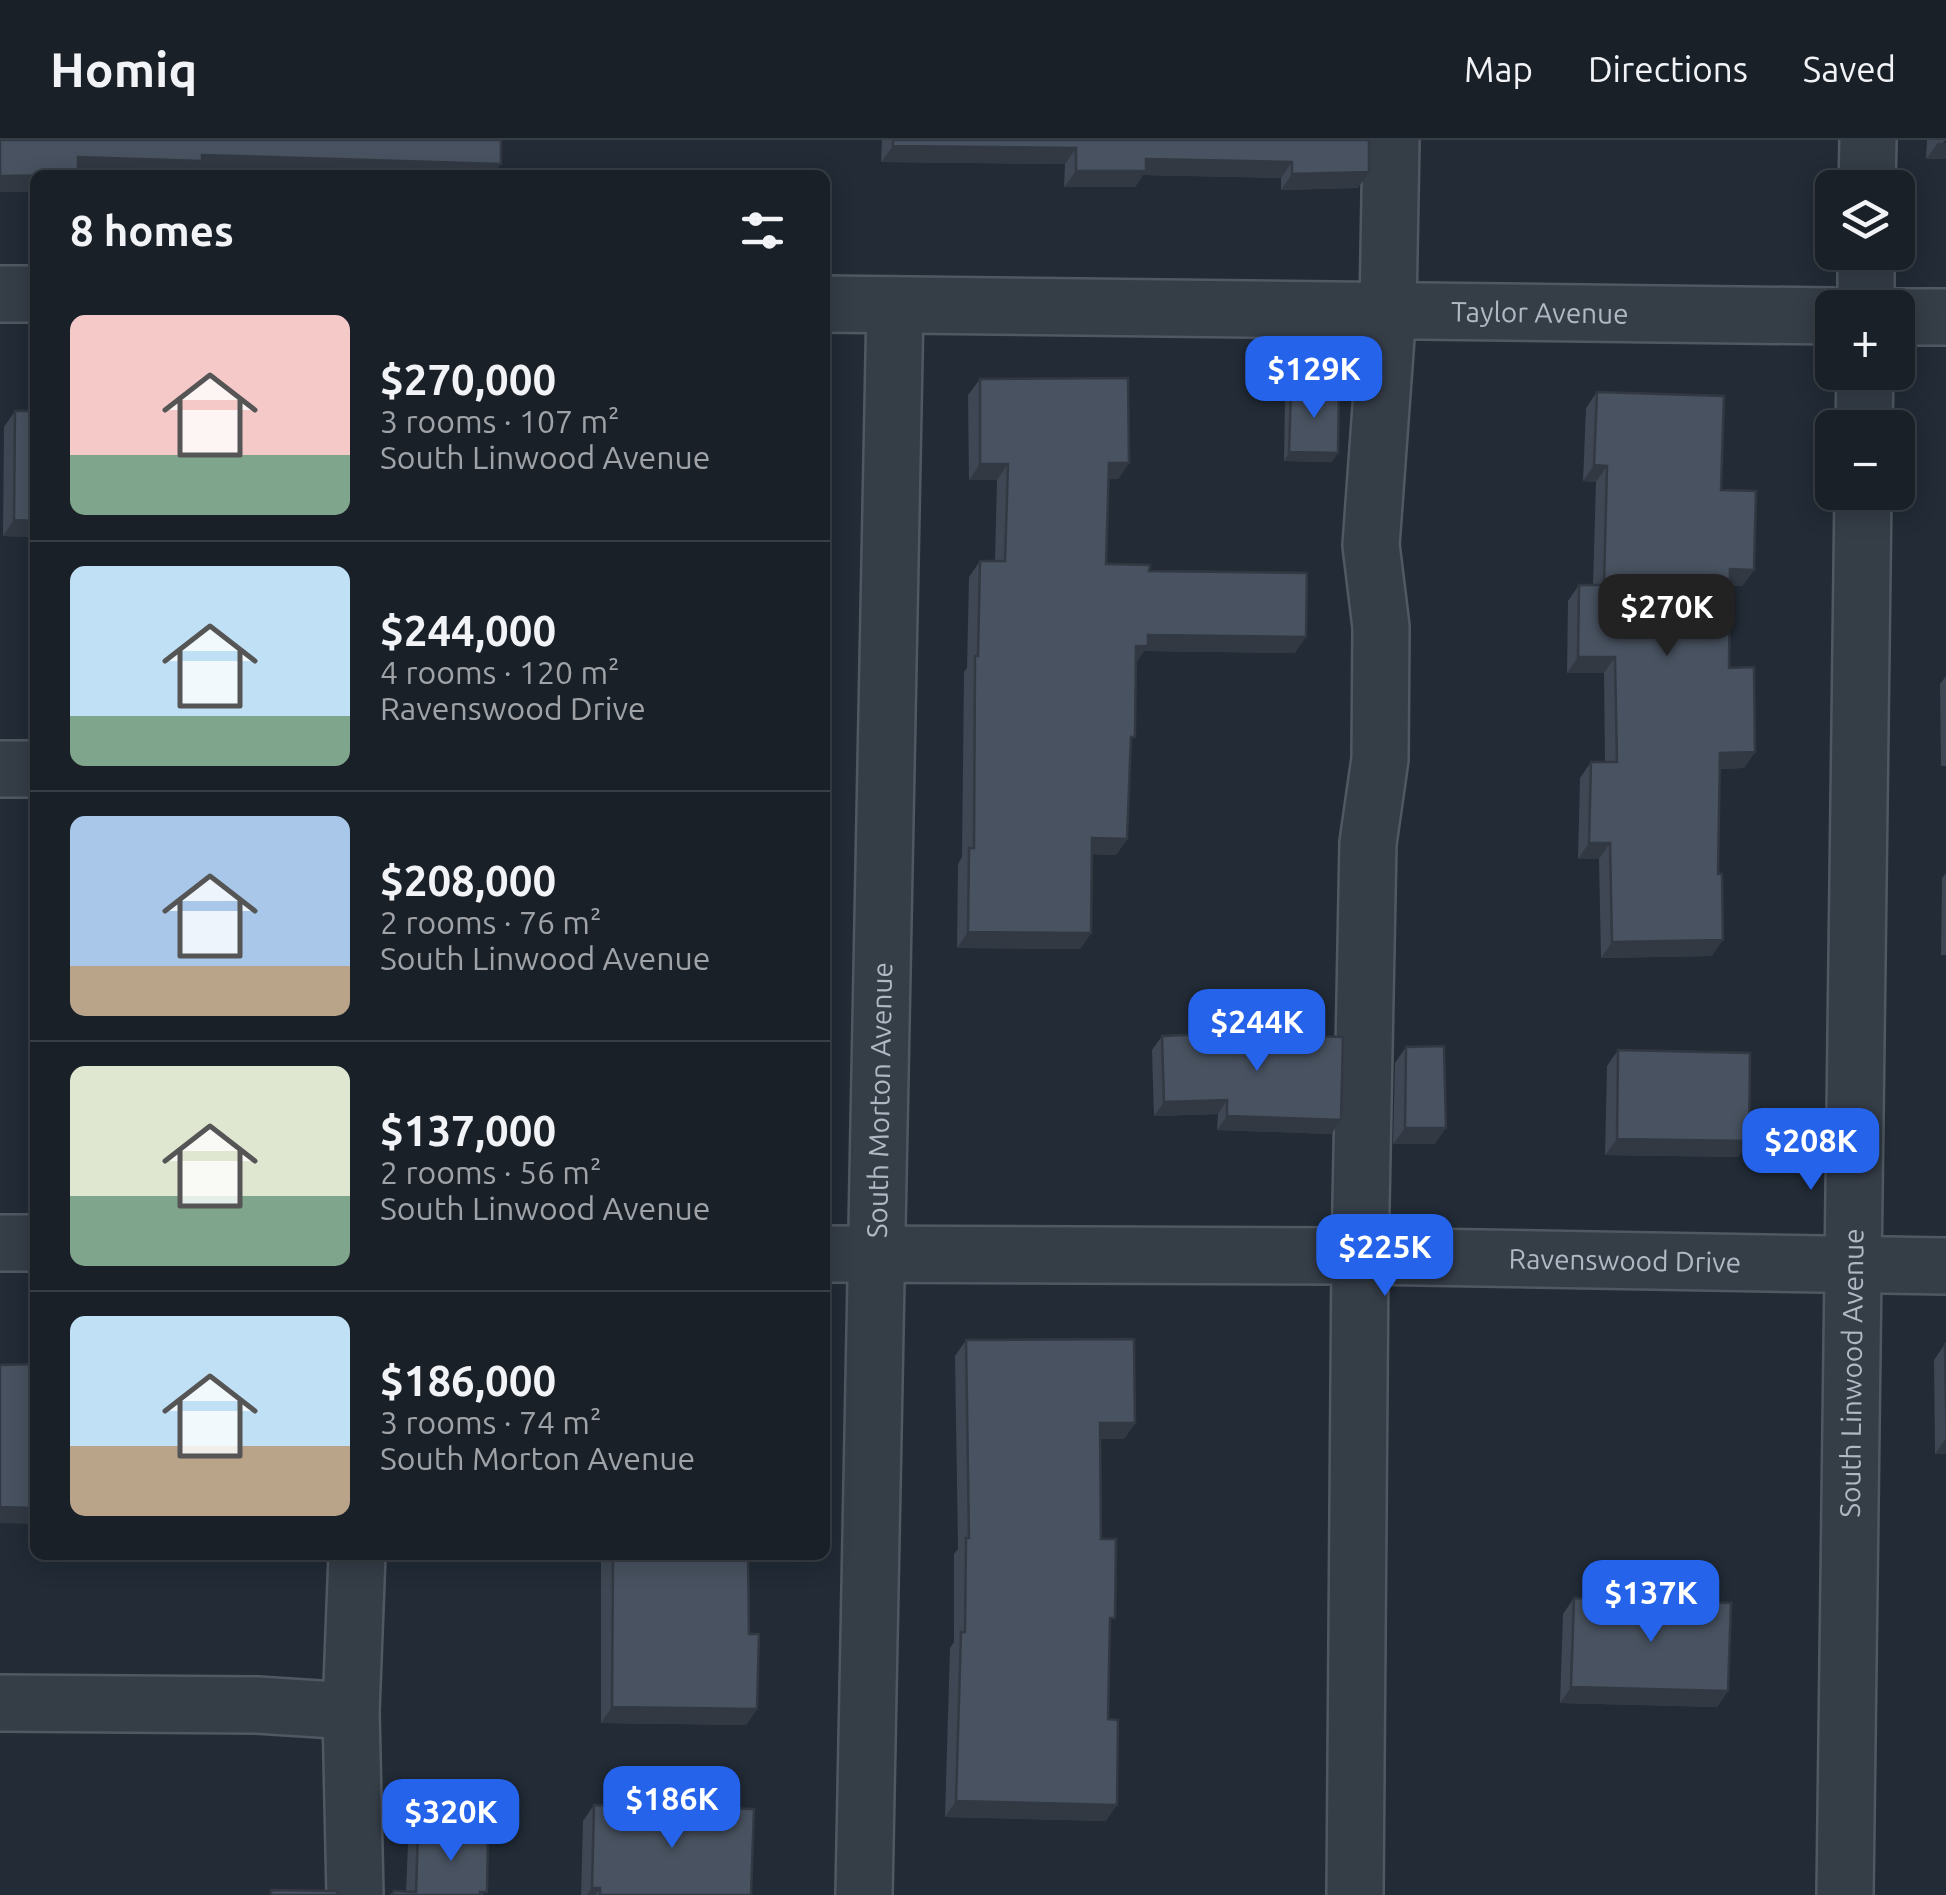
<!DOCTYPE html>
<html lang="en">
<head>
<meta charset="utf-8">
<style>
  body { margin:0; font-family:Ubuntu,sans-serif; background:#232830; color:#f1f3f6; height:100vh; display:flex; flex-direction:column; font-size:38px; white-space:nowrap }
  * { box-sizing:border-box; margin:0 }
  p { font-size:32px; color:#9fa3a8 }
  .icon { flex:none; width:55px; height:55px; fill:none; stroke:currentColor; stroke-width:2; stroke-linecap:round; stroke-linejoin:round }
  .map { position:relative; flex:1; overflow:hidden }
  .drawer { position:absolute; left:30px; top:30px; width:800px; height:1390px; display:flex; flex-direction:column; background:#1a2028; border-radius:15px; box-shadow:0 5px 25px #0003,0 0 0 2px #383e45 }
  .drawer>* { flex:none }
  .buttons { position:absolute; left:1815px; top:30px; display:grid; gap:20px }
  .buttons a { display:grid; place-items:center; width:100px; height:100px; border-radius:15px; background:#1a2028; box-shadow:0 5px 25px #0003,0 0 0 2px #383e45; font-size:50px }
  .price { position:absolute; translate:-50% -85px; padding:0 22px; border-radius:20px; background:#2563eb; color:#fff; font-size:32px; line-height:65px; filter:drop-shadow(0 2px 5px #0008) }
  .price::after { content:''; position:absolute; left:50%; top:60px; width:30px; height:22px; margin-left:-15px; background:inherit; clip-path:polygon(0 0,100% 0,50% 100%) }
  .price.on { background:#222; color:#fff }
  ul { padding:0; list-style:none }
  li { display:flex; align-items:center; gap:30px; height:250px; padding:0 40px }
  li+li { border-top:2px solid #383e45 }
  li span { display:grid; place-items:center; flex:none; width:280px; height:200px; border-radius:15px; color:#555 }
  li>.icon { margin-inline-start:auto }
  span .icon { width:120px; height:120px; fill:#fffc; stroke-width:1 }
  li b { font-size:42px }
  h2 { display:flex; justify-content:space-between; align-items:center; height:120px; padding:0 40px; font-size:42px }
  header { display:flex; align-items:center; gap:60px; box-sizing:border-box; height:140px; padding:0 50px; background:#1a2028; border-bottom:2px solid #383e45 }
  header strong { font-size:48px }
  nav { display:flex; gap:55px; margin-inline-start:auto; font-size:35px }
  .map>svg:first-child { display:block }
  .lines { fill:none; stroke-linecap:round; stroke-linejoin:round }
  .minor-casing { stroke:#505862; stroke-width:60 }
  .minor { stroke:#353d47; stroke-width:55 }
  .wall { fill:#3e4753 }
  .shaded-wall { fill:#323943 }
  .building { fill:#485260; stroke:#323943; stroke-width:2.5 }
  .labels { text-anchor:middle; stroke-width:9; stroke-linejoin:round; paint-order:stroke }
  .street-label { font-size:28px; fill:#b0b8c4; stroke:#1a222c }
</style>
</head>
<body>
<header>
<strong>Homiq</strong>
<nav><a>Map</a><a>Directions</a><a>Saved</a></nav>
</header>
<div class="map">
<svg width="1946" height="1755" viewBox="0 0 1946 1755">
  <rect width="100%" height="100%" fill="#222b36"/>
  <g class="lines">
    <!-- minor casing -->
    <g class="minor-casing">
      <g id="minor">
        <polyline points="1867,48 1868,0"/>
        <polyline points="0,154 35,154"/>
        <path id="s1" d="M825,164L1832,176"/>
        <polyline points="1866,168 1866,112"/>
        <polyline points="1898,177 1946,177"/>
        <polyline points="1864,288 1865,232"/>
        <polyline points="0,629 35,629"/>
        <polyline points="0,1103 35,1103"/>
        <path id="s2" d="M825,1114L1360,1116L1946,1126"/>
        <polyline points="0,1563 257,1565 351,1571"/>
        <polyline points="355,1755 351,1571 357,1415"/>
        <path id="s3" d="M864,1755L895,165"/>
        <polyline points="1355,1755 1360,1116 1368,703 1380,619 1381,487 1371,405 1388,170 1391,0"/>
        <path id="s4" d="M1845,1755L1863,352"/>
      </g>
    </g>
    <!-- minor -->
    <use href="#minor" class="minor"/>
  </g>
  <!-- wall -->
  <g class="wall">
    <polygon points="882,0 1369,0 1358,48 1281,50 1281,38 1143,35 1135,47 1064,47 1065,24 881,22"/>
    <polygon points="1927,0 1946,0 1926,19"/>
    <polygon points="980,239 1129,323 1118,339 1109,339 1106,424 1149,431 1295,513 1144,511 1136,522 1130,603 1127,699 1116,715 1092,714 1091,793 1080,809 957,808 958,724 962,717 964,532 967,528 969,437 980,421 995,421 997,340 969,340 968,255"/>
    <polygon points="1291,249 1332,322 1284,321 1285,257"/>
    <polygon points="1597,252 1721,350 1754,430 1742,446 1730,446 1729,528 1755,612 1744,628 1720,629 1712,816 1601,818 1599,719 1578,719 1580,638 1591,622 1605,622 1604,533 1567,533 1568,461 1579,445 1593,445 1596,342 1583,341 1586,268"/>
    <polygon points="15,271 35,397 3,396 4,287"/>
    <polygon points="1946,536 1946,626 1941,626 1940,544"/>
    <polygon points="1946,733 1946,815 1941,815 1942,738"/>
    <polygon points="1162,896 1341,980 1331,994 1217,990 1218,974 1154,976 1152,910"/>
    <polygon points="1406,907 1435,1004 1393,1004 1395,923"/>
    <polygon points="1618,910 1749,1001 1738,1017 1605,1015 1607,926"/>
    <polygon points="966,1200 1135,1283 1124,1299 1100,1299 1101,1399 1109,1486 1106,1681 945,1677 950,1508 954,1502 954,1414 958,1409 955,1216"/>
    <polygon points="1945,1204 1946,1314 1935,1314 1934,1220"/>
    <polygon points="601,1415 748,1415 749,1494 757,1569 746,1585 601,1583"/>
    <polygon points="1574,1458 1728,1551 1717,1567 1560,1563 1563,1474"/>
    <polygon points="594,1665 751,1755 581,1755 583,1681"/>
    <polygon points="418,1691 484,1755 406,1751 408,1705"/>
  </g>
  <!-- shaded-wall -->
  <g class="shaded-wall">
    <polygon points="1938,3 1946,3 1946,19 1926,19"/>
    <polygon points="893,6 1076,8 1065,24 881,22"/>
    <polygon points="202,15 501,24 493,35 336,35 195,31 192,35 67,33 78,17"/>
    <polygon points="1146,19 1292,22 1281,38 1143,35 1135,47 1064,47 1076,31"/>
    <polygon points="1369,32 1358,48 1281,50 1292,34"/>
    <rect x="0" y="36" width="35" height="16"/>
    <polygon points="1289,312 1338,313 1332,322 1284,321"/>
    <polygon points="1109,323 1129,323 1118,339 1098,339"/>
    <polygon points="980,324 1008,324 997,340 969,340"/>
    <polygon points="1594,325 1607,326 1596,342 1583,341"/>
    <polygon points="14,380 35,381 35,397 3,396"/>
    <polygon points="1730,429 1754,430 1742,446 1719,445"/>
    <polygon points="1148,495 1306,497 1295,513 1144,511 1137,522 1124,521 1136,506"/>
    <polygon points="1578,517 1615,517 1604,533 1567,533"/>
    <polygon points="1755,612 1744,628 1709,629 1720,613"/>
    <polygon points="1092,698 1127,699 1116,715 1081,714"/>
    <polygon points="1589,703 1610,703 1599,719 1578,719"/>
    <polygon points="968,792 1091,793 1080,809 957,808"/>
    <polygon points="1723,800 1712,816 1601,818 1612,802"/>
    <polygon points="1227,960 1218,974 1154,976 1164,962"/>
    <polygon points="1227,976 1341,980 1331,994 1217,990"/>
    <polygon points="1405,988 1446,988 1435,1004 1393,1004"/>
    <polygon points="1617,999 1749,1001 1738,1017 1605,1015"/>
    <polygon points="1100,1283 1135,1283 1124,1299 1089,1299"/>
    <polygon points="1946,1298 1946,1314 1935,1314"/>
    <polygon points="0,1367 35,1368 35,1384 0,1383"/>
    <polygon points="1571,1547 1728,1551 1717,1567 1560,1563"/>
    <polygon points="612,1567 757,1569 746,1585 601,1583"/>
    <polygon points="956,1661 1117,1665 1106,1681 945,1677"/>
    <polygon points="592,1748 600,1748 595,1755 587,1755"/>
  </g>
  <!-- building -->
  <g class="building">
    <polygon points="0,0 501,0 501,24 202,15 202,21 78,17 78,35 0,36"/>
    <polygon points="893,0 1369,0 1369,32 1292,34 1292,22 1146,19 1146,31 1076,31 1076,8 893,6"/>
    <polygon points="1128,238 1129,323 1109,323 1106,424 1150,425 1149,431 1307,433 1306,497 1148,495 1148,506 1136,506 1135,597 1131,597 1127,699 1092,698 1091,793 968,792 969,708 974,708 975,516 978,516 980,421 1005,421 1008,324 980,324 980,239"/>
    <polygon points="1291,249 1339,250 1338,313 1289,312"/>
    <polygon points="1597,252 1724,256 1721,350 1756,351 1754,430 1730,429 1729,528 1754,527 1755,612 1720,613 1718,734 1722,734 1723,800 1612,802 1610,703 1589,703 1591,622 1617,622 1615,517 1578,517 1579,445 1604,445 1607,326 1594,325"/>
    <polygon points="15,271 35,271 35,381 14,380"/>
    <polygon points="1229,893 1343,897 1341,980 1227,976 1227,960 1164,962 1162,896"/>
    <polygon points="1444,906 1446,988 1405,988 1406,907"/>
    <polygon points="1618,910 1750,913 1749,1001 1617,999"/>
    <polygon points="1134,1199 1135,1283 1100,1283 1101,1399 1116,1399 1115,1478 1110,1478 1108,1579 1118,1580 1117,1665 956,1661 961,1492 965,1492 966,1398 969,1398 966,1200"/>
    <polygon points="1945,1204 1946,1204 1946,1268"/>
    <polygon points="35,1224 35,1368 0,1367 0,1225"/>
    <polygon points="613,1415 748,1415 749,1494 759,1494 757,1569 612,1567"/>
    <polygon points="1574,1458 1731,1463 1728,1551 1571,1547"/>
    <polygon points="594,1665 754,1669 751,1755 600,1755 600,1748 592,1748"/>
    <polygon points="418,1691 488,1692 487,1752 480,1752 480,1755 391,1755 394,1751 416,1752"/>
    <polygon points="271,1750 336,1751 339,1755 271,1755"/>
  </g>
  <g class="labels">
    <!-- street labels -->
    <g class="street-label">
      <text dy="10" stroke="none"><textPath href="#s1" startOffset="715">Taylor Avenue</textPath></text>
      <text dy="10" stroke="none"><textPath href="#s3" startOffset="795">South Morton Avenue</textPath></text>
      <text dy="10" stroke="none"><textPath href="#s2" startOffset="800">Ravenswood Drive</textPath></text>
      <text dy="10" stroke="none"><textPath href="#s4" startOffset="522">South Linwood Avenue</textPath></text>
    </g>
  </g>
</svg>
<div class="buttons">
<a><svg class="icon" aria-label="layers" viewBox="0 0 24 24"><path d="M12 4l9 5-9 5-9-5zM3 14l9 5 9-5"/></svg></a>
<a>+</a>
<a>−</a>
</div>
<b class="price" style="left:1314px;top:281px">$129K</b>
<b class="price on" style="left:1667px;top:519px">$270K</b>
<b class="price" style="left:1257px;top:934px">$244K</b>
<b class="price" style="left:1811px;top:1053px">$208K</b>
<b class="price" style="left:1385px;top:1159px">$225K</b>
<b class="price" style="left:1651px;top:1505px">$137K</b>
<b class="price" style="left:672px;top:1711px">$186K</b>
<b class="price" style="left:451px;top:1724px">$320K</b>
<section class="drawer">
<h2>8 homes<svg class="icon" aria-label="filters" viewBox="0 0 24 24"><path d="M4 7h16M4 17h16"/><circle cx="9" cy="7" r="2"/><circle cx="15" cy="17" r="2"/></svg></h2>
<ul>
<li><span style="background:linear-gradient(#f6c9c9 70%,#7fa58c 0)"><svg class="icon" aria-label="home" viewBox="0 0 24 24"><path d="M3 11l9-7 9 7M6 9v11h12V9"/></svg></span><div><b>$270,000</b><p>3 rooms · 107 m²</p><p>South Linwood Avenue</p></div></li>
<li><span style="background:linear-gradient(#bfe0f5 75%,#7fa58c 0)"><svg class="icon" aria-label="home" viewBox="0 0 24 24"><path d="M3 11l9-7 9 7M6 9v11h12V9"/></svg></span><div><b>$244,000</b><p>4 rooms · 120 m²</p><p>Ravenswood Drive</p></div></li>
<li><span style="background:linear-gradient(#a9c7e8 75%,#b9a48a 0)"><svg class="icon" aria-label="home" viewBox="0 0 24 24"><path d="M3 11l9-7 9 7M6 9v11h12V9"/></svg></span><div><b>$208,000</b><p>2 rooms · 76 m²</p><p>South Linwood Avenue</p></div></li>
<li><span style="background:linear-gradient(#dfe7d0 65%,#7fa58c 0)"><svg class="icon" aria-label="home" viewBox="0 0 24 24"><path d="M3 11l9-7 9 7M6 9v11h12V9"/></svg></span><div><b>$137,000</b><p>2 rooms · 56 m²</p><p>South Linwood Avenue</p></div></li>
<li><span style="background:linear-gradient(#bfe0f5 65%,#b9a48a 0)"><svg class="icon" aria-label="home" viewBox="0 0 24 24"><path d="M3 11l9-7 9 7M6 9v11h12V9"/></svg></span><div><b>$186,000</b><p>3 rooms · 74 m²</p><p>South Morton Avenue</p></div></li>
</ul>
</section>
</div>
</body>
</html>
